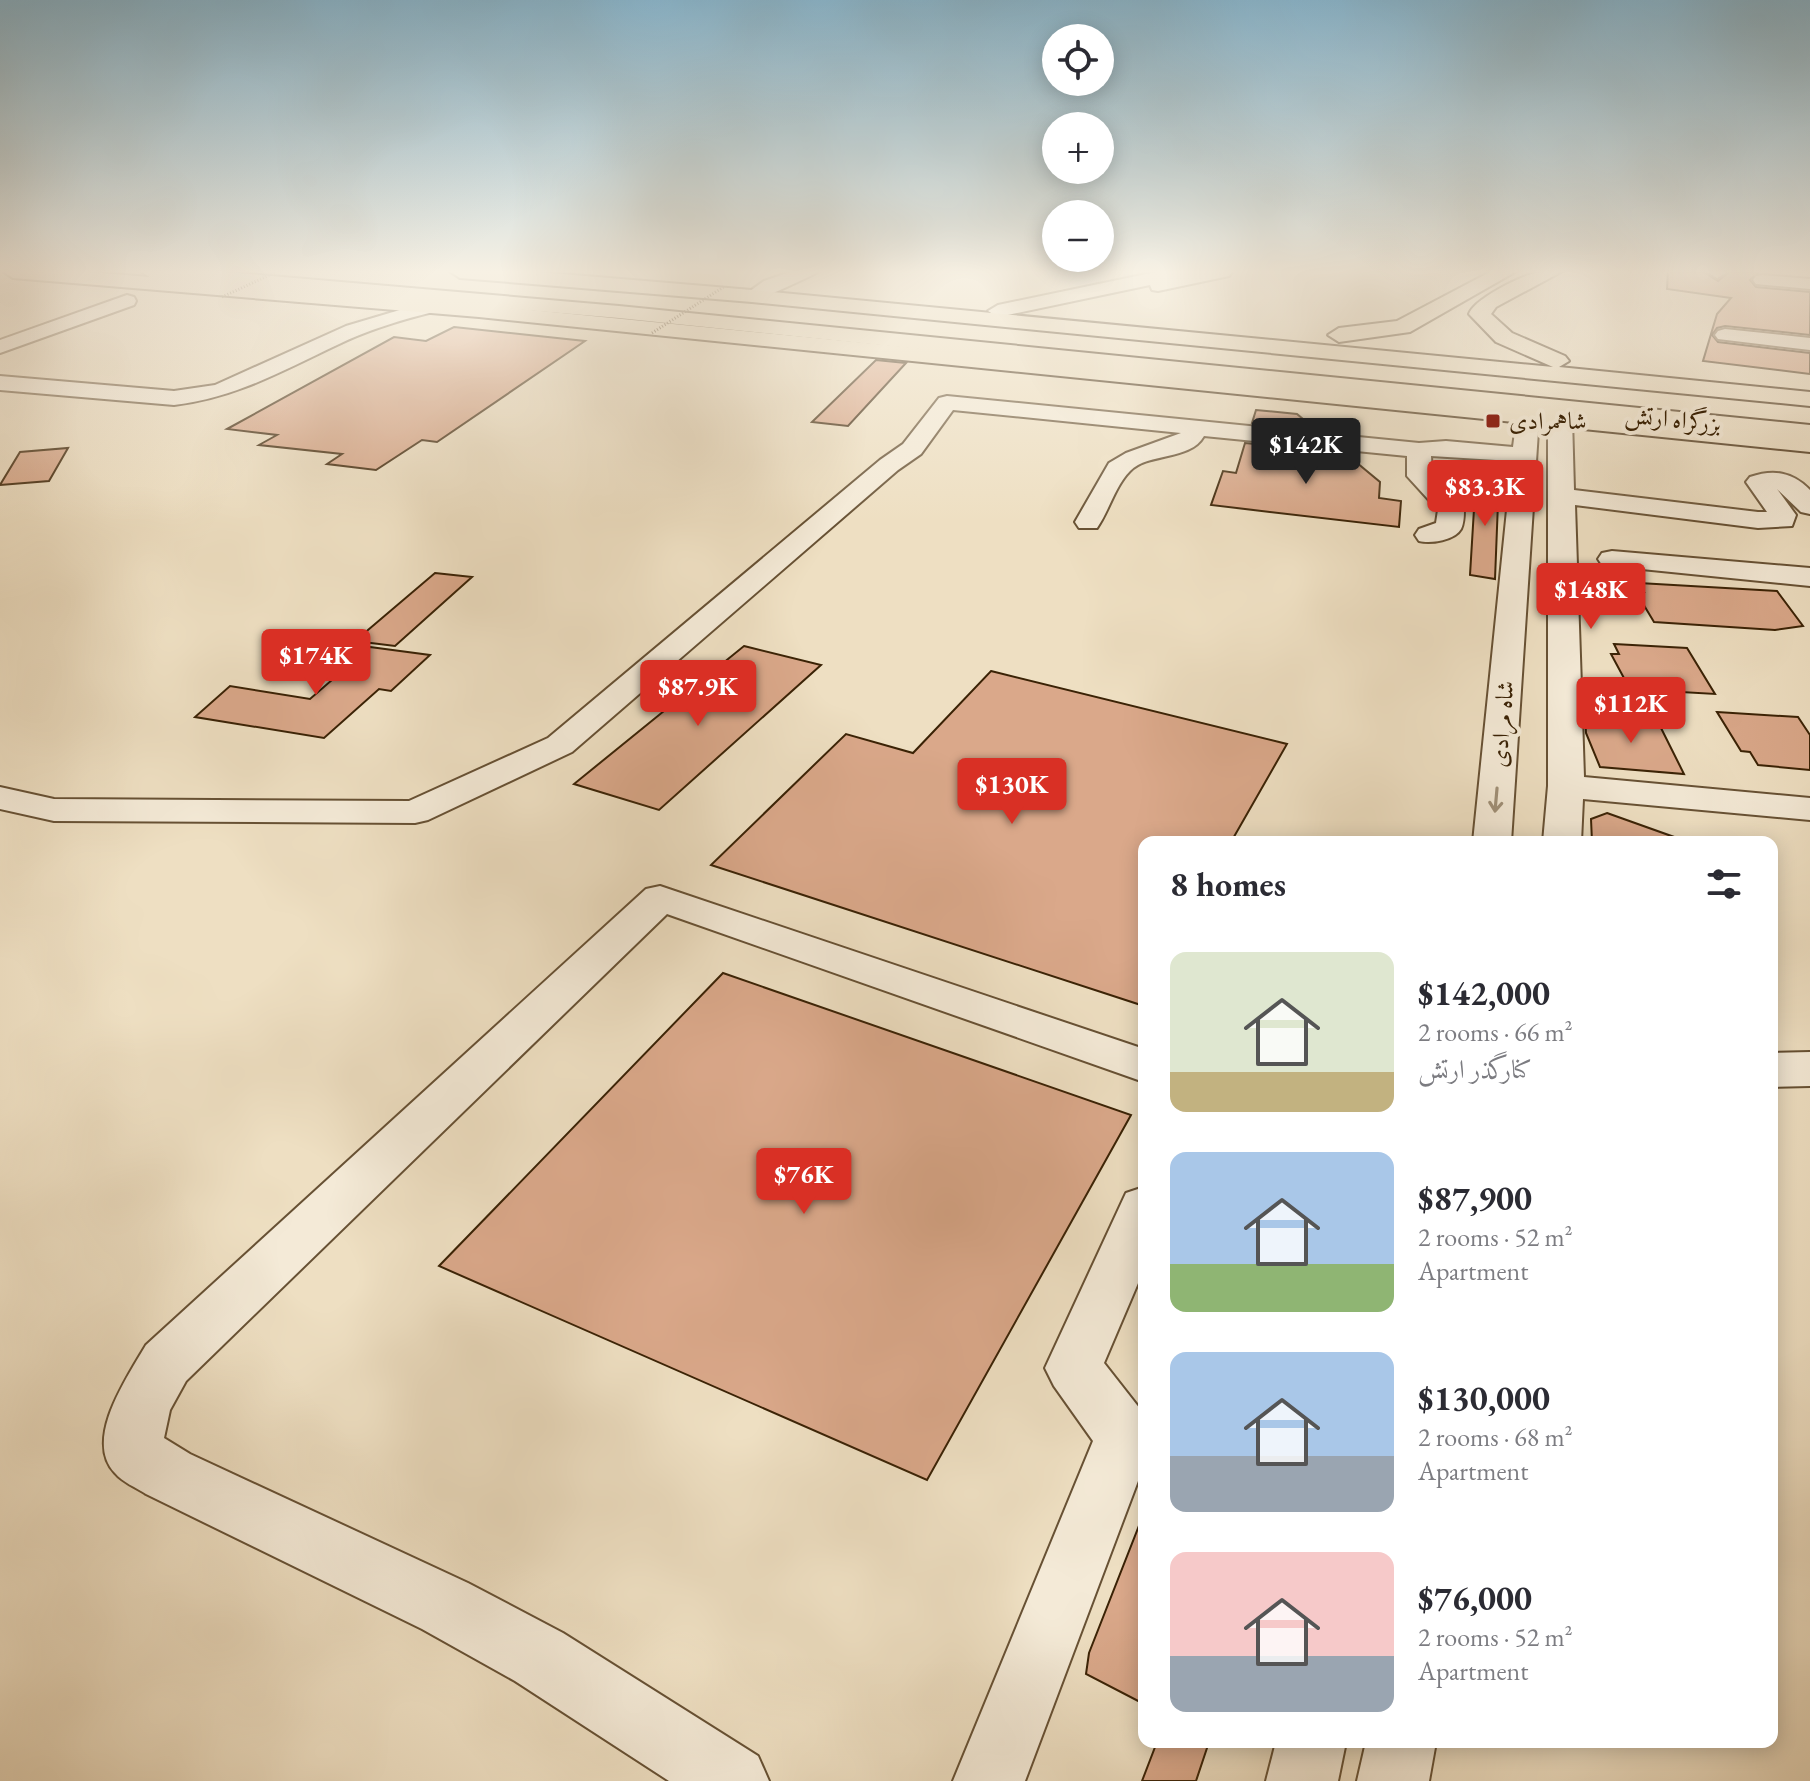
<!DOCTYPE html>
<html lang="en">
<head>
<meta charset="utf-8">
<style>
  body { margin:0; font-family:"EB Garamond",Amiri,serif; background:#f7f7f7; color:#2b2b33; height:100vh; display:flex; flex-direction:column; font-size:30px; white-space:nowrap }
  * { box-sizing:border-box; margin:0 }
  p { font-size:26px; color:#7c7c81 }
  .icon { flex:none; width:44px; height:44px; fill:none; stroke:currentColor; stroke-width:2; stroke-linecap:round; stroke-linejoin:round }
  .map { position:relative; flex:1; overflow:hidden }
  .panel { position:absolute; left:1138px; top:836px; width:640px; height:912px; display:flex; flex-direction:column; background:#fff; border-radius:16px; box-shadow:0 4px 20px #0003 }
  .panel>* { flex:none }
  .controls { position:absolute; left:1042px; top:24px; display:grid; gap:16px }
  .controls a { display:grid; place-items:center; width:72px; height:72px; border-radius:50%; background:#fff; box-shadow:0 4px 20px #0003; font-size:40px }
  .price { position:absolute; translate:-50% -68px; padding:0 18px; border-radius:8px; background:#d93025; color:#fff; font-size:26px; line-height:52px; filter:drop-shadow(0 2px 4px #0008) }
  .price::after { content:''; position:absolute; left:50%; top:48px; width:24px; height:18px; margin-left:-12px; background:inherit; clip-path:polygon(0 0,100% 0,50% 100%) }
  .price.selected { background:#222; color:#fff }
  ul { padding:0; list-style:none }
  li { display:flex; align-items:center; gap:24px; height:200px; padding:0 32px }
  li span { display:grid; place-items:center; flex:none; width:224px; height:160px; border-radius:16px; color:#555 }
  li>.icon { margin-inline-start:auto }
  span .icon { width:96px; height:96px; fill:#fffc; stroke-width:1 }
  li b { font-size:34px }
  h2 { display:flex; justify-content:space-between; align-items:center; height:96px; padding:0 32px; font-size:34px }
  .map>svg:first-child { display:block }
  .building { fill:#daa88a; stroke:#3a2205; stroke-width:2 }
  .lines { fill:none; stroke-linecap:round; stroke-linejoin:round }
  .minor-casing { stroke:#675134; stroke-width:4 }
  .major-casing { stroke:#3a2205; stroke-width:4 }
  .highway-casing { stroke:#3a2205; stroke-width:4 }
  .minor { fill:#f4ead7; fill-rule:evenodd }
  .major { fill:#eedfc2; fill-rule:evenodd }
  .highway { fill:#eedfc2; fill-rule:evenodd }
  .path-bridge { stroke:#3a2205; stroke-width:3; stroke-dasharray:1 2; stroke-linecap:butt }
  .oneway { stroke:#a09078 }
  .poi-dot { fill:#8f2418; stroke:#f4ead7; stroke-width:3 }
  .labels { text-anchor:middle; stroke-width:8; stroke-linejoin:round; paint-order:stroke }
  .far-street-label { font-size:24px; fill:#3a2205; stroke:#f4ead7 }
  .far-poi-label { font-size:24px; fill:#3a2205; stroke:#f4ead7; text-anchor:start }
</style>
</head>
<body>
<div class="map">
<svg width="1810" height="1781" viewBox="0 0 1810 1781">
  <rect width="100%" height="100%" fill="#eedfc2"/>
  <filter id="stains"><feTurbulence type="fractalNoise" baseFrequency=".0025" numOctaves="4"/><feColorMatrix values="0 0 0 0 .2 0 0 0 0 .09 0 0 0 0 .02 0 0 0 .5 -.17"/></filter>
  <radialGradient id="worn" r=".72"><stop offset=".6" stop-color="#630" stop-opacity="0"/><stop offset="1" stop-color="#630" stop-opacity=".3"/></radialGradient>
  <!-- building -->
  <g class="building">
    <polygon points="1668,272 1704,272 1718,281 1729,272 1759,272 1750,280 1756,287 1810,292 1810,335 1725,326 1717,328 1712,335 1718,342 1810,353 1810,374 1703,361 1717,314 1731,298 1667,289"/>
    <polygon points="454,327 585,341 437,442 422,440 376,470 327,464 342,454 259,445 277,435 227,429 394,337 426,341"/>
    <polygon points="876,360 906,363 848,426 812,422"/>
    <polygon points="1256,410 1297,414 1316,430 1252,423"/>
    <polygon points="1245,443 1345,453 1380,482 1379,498 1401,501 1399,527 1211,505 1223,471 1236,473"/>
    <polygon points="68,448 49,481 0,485 20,452"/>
    <polygon points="1476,476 1499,477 1495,579 1470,575"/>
    <polygon points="435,573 472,577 395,646 355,641"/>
    <polygon points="1639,583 1777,591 1803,626 1775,630 1654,622 1636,592 1644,592"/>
    <polygon points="1614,644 1687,648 1715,694 1681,692 1639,706 1611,654 1619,654"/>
    <polygon points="744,646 821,665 659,810 574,784"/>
    <polygon points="370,647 430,655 391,691 379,689 324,738 195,717 230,686 310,699"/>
    <polygon points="991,671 1287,744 1231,842 1144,842 1144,1006 711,865 846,734 913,753"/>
    <polygon points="1717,712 1798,717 1810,735 1810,770 1758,765 1750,752 1741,751"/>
    <polygon points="1585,716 1658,722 1684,774 1600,767 1586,733"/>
    <polygon points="1607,813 1677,838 1676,842 1592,842 1591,819"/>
    <polygon points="723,973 1131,1115 927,1480 439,1266"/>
    <polygon points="1142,1518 1144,1518 1144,1704 1086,1674 1089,1653"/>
    <polygon points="1157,1742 1209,1742 1196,1781 1142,1781"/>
  </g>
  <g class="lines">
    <!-- minor casing -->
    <g class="minor-casing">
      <g id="minor">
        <path d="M790,272H818C814,275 758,300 752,302L743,296L764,281Z"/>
        <polygon points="1156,272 1232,272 1229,276 1158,291 1152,290 1150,285 998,317 988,311 998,305"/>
        <polygon points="1707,272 1726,272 1726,273 1717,278"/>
        <polygon points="1762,275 1810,279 1810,289 1756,284 1753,280 1756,276"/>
        <polygon points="127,295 134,297 136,301 134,305 0,353 0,340"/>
        <path d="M430,301L437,303L440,307L437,311C404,319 367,330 337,345C282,371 235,398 174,405L0,390V376L174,391L215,385L346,326Z"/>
        <polygon points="1725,329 1810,338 1810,350 1718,339 1715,335 1718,331"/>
        <path d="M947,396L1419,443L1446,441L1513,447L1517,416L1520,411H1536L1539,416L1511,842H1473L1512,461L1431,456L1432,474L1464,509C1464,515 1464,523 1461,529C1455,540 1431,544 1419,541L1415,535L1419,529L1436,523L1438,510L1407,476V456L1204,436C1190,461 1149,452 1130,471C1115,486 1109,511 1097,528H1079L1075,522L1109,463L1126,453L1181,433L953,410L921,454L898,470L572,752L428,820L415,823L54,821L0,809V787L54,799L409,801L548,738L880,460L903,444L939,398Z"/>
        <path d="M1560,411L1568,413L1572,418L1574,490L1758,512H1767L1746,482L1750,477C1774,469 1792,472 1810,490V514L1801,512L1777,489L1796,515L1792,526L1758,528L1575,505L1584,777L1810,798V820L1583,799L1581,842H1543L1548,786V418L1552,413Z"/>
        <polygon points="1612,551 1810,568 1810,586 1602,565 1598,559 1602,553"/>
        <path d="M660,886L1144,1049V1082L667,914L186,1381L170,1410L164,1438L190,1454L468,1583L563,1633L758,1756L769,1781H669L515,1681L422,1629L146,1494C137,1488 122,1482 115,1473C83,1440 128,1376 146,1345L646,889Z"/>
        <polygon points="1810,1052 1810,1086 1772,1087 1772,1053"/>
        <polygon points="1144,1187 1144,1269 1104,1363 1144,1414 1144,1465 1025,1781 953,1781 1093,1441 1054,1386 1045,1368 1126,1193"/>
        <polygon points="1276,1742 1346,1742 1338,1781 1266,1781"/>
        <polygon points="1366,1742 1436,1742 1429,1781 1357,1781"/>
      </g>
    </g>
    <!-- major casing -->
    <g class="major-casing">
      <g id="major">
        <polygon points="4,272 90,272 479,305 1810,436 1810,452 479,317 13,278"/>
        <path d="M451,272H538L752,290L1553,367L1496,342L1469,314C1474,299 1519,277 1535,273C1543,271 1553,272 1561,272L1496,307L1491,314L1512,333L1565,356L1569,361L1559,367L1810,392V406L752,302L460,278Z"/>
        <polygon points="1490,272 1515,272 1410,332 1339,342 1328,335 1339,328 1397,321"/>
      </g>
    </g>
    <!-- highway casing -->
    <g class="highway-casing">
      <polygon id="highway" points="142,272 226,272 619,306 1810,425 1810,441 619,318 151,278"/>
    </g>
    <!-- minor -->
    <use href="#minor" class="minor"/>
    <!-- major -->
    <use href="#major" class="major"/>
    <!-- highway -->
    <use href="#highway" class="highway"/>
    <!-- path-bridge -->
    <g class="path-bridge">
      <polyline points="222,297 276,272"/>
      <polyline points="652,333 725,286"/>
    </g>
  </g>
  <!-- one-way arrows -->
  <defs><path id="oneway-shaft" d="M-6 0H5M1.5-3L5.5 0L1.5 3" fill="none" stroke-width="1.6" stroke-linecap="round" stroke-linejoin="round" transform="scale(2)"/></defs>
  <use class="oneway" href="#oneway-shaft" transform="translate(1496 800) rotate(95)"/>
  <!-- sky -->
  <linearGradient id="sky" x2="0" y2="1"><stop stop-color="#89b8d1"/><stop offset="0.52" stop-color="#f7f1e4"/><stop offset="1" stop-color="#f7f1e4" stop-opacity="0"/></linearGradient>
  <rect width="1810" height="522" fill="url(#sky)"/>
  <!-- markers -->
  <rect class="poi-dot" x="1485" y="413" width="16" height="16" rx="4"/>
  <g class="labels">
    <!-- far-street labels -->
    <g class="far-street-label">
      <text transform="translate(1673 419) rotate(6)" y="8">بزرگراه ارتش</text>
      <text transform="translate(1502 724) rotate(-85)" y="8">شاه مرادی</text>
    </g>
    <!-- far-poi labels -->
    <g class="far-poi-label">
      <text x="1509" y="429">شاهمرادی</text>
    </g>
  </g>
  <rect width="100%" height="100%" filter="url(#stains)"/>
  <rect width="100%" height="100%" fill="url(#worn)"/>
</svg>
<div class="controls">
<a><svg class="icon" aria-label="locate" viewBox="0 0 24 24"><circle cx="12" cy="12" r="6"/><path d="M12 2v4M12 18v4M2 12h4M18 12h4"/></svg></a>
<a>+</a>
<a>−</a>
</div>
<b class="price selected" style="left:1306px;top:486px">$142K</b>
<b class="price" style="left:1485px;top:528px">$83.3K</b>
<b class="price" style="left:1591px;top:631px">$148K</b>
<b class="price" style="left:316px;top:697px">$174K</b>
<b class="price" style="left:698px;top:728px">$87.9K</b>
<b class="price" style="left:1631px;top:745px">$112K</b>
<b class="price" style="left:1012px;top:826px">$130K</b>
<b class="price" style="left:804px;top:1216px">$76K</b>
<section class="panel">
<h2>8 homes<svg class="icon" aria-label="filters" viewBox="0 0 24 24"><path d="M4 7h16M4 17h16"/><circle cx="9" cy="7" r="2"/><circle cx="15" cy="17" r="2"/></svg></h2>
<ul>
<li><span style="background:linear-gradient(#dfe7d0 75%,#c2b280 0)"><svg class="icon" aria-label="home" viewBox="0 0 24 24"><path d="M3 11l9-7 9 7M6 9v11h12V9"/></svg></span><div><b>$142,000</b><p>2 rooms · 66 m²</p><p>کنارگذر ارتش</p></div></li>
<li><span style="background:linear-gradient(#a9c7e8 70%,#8fb573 0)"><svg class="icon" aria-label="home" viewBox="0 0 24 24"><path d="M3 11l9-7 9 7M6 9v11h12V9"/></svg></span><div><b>$87,900</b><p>2 rooms · 52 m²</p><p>Apartment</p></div></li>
<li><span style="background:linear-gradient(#a9c7e8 65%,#9aa5b1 0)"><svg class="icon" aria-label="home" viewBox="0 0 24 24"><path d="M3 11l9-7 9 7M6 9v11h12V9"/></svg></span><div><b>$130,000</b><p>2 rooms · 68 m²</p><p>Apartment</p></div></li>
<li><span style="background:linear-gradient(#f6c9c9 65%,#9aa5b1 0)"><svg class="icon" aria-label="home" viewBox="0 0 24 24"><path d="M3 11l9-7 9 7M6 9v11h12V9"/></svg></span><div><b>$76,000</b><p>2 rooms · 52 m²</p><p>Apartment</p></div></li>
</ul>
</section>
</div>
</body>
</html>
